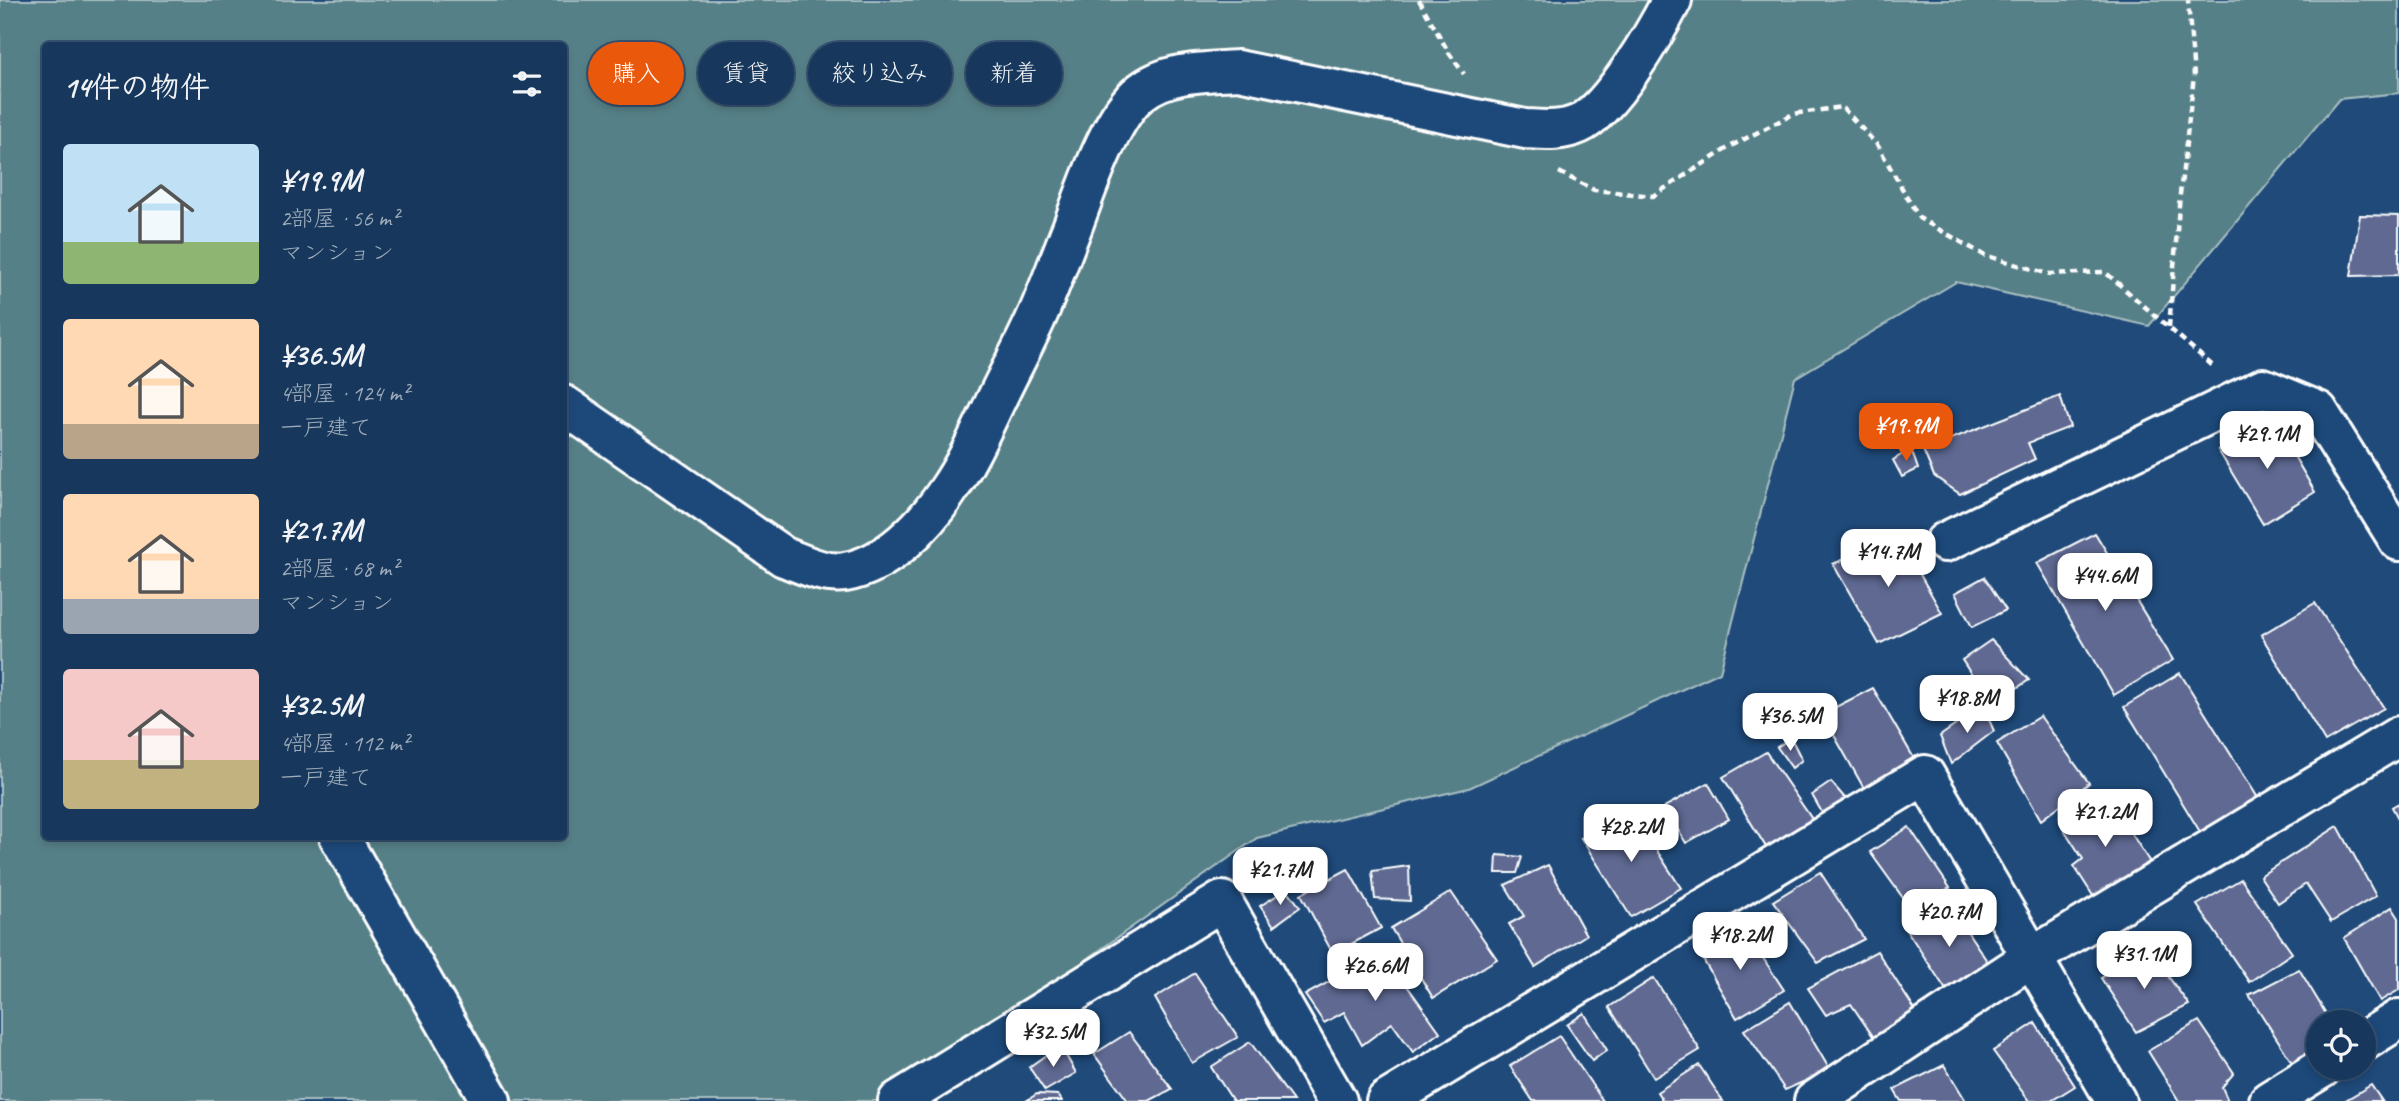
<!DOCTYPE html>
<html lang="ja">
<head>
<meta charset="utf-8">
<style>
  body { margin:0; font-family:Caveat,"Klee One",sans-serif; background:#244365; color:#f1f3f6; height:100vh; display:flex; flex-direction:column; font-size:26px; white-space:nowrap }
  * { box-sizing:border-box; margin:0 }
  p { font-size:23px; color:#9eacbb }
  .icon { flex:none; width:38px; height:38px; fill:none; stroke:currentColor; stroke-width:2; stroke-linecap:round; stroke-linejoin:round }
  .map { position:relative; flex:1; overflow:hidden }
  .details { position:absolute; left:42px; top:42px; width:525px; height:798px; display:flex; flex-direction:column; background:#17385c; border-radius:7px; box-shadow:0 4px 10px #0003,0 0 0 2px #365272 }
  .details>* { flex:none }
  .top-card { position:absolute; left:588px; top:42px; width:665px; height:63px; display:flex; gap:14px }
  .buttons { position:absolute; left:2306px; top:1010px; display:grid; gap:14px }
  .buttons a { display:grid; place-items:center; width:70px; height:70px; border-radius:50%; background:#17385c; box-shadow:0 4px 10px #0003,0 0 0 2px #365272; font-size:35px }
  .price { position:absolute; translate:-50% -60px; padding:0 16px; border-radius:14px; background:#fff; color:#222; font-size:23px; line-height:46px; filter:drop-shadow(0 2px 4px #0008) }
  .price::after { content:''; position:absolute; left:50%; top:42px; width:21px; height:16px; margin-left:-10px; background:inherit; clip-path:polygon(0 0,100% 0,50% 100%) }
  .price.current { background:#ea580c; color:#fff }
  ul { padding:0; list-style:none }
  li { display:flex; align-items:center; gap:21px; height:175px; padding:0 21px }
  li span { display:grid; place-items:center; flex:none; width:196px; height:140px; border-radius:7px; color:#555 }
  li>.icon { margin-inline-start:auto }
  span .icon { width:84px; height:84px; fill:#fffc; stroke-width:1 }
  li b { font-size:30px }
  h2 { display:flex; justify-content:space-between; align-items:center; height:84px; padding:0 21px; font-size:30px }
  .tag { padding:0 24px; border-radius:32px; background:#17385c; box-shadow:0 4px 10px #0003,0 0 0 2px #365272; font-size:24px; line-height:63px }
  .tag.current { background:#ea580c; color:#fff }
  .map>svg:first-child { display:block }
  .green { fill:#568087; stroke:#aac0c3; stroke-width:2; fill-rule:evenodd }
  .building { fill:#5f6992; stroke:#fff; stroke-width:2 }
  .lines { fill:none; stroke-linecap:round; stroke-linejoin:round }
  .minor-casing { stroke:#fff; stroke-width:44 }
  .path { stroke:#fff; stroke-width:4.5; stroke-dasharray:7 5; stroke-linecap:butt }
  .minor { stroke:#1f4a7a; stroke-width:38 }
</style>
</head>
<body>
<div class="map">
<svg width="2399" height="1101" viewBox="0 0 2399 1101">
  <rect width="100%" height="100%" fill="#1f4a7a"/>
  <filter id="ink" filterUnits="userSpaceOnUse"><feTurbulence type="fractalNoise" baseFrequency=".0143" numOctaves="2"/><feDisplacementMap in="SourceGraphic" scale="14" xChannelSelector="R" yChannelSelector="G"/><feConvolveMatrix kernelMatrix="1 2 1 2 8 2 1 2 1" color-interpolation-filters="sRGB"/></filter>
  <g filter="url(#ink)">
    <!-- green -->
    <path class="green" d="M0,0H2399V93L2339,99L2149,326L1956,282L1795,378L1720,672L1469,788L1257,838L888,1101H0ZM46,46H564V836H46Z"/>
    <!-- building -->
    <g class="building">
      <polygon points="2360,215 2399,216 2399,275 2351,276"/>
      <polygon points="2060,396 2070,427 2028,443 2035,459 1960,494 1934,476 1923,450"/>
      <polygon points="2273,420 2315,492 2263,524 2218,450"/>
      <polygon points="1911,449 1918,469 1902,477 1893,460"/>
      <polygon points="2095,533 2173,660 2114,695 2037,563"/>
      <polygon points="1898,536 1942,613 1879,644 1833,564"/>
      <polygon points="1984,577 2006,610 1972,627 1955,593"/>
      <polygon points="2315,603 2384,708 2325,742 2261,635"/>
      <polygon points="1991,640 2029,680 1991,705 1962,660"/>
      <polygon points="2180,673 2263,806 2205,840 2124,707"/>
      <polygon points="1873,688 1915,760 1865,790 1822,714"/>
      <polygon points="1983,706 1994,731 1951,764 1940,736"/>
      <polygon points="2040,716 2089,783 2041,820 1997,743"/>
      <polygon points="1791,738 1802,760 1792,768 1777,747"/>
      <polygon points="1766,752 1814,822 1769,852 1723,777"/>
      <polygon points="1831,782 1851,805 1827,821 1812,795"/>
      <polygon points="1708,783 1729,819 1686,843 1664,807"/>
      <polygon points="2110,800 2151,864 2095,899 2074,866 2083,859 2063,828"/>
      <polygon points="2399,803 2399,820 2392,807"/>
      <polygon points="1633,814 1681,888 1631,917 1581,838"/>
      <polygon points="2338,826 2376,896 2331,922 2306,884 2278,903 2260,876"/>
      <polygon points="1909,827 1950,888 1911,909 1870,852"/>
      <polygon points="1497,855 1522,857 1517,873 1496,873"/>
      <polygon points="1548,865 1586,935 1535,967 1509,924 1524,916 1505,885"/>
      <polygon points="1409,866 1410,901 1375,899 1372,871"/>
      <polygon points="1348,869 1381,928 1333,954 1301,894"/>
      <polygon points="1820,872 1864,939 1818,963 1773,901"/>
      <polygon points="2241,879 2292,953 2249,982 2197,905"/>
      <polygon points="1287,889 1300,907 1274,926 1260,906"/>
      <polygon points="1451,892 1497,959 1433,998 1391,928"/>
      <polygon points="1949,904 1993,970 1950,996 1904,926"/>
      <polygon points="2392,907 2399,918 2399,990 2380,1001 2344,938"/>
      <polygon points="1742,926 1784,990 1737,1018 1698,951"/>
      <polygon points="2149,950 2189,1005 2136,1032 2101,978"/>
      <polygon points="1877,951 1920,1018 1879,1045 1851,1004 1826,1015 1808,988"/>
      <polygon points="1383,952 1440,1032 1413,1052 1392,1023 1362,1045 1344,1012 1324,1023 1305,995"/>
      <polygon points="2299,969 2331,1022 2319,1022 2319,1048 2293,1064 2249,995"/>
      <polygon points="1195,973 1238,1037 1192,1063 1155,998"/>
      <polygon points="1654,978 1700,1050 1654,1078 1609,1007"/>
      <polygon points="1790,1002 1830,1070 1785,1090 1744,1030"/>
      <polygon points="1584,1013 1607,1050 1592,1061 1567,1025"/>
      <polygon points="2199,1021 2234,1073 2222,1087 2228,1101 2179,1101 2148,1051"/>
      <polygon points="2035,1023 2075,1086 2051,1101 2029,1101 1993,1051"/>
      <polygon points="1129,1032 1172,1089 1149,1101 1128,1101 1094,1054"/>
      <polygon points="1559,1036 1603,1101 1533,1101 1510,1066"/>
      <polygon points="1250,1042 1293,1101 1233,1101 1211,1067"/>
      <polygon points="1060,1045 1076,1073 1045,1091 1029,1067"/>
      <polygon points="1699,1065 1723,1101 1663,1101 1657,1092"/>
      <polygon points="1944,1065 1966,1101 1901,1101 1894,1090"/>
      <polygon points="2371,1085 2382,1101 2344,1101"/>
      <polygon points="1037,1094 1058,1095 1062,1101 1026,1101"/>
    </g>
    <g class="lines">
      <!-- minor casing -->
      <g class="minor-casing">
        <g id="minor">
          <path d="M564,405L784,557C803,564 824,575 845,572C887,565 924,526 947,492C967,463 982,429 997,398C1012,366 1030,335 1043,302C1053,278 1062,253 1072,228C1086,191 1110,116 1141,92C1167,71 1206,72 1238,70L1525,129C1544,130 1561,132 1579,124C1611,109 1655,33 1672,0"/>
          <polyline points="1945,542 2263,388 2318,411 2399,541"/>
          <polyline points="339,836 491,1101"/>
          <polyline points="2364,1041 2399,1019"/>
          <polyline points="898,1101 1222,901 1337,1101"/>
          <polyline points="1386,1101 1925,775 2116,1101"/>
          <polyline points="1814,1101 2032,957 2399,736"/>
          <polyline points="2269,1101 2322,1068"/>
        </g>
      </g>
      <!-- path -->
      <g class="path">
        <polyline points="1419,0 1449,53 1464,74"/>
        <polyline points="1559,172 1594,190 1653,196 1731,146 1793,114 1842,107 1878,146 1919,218 1984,255 2049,274 2105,272 2214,367"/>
        <polyline points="2169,327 2180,194 2194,76 2188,0"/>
      </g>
      <!-- minor -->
      <use href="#minor" class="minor"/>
    </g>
  </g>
</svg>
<div class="buttons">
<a><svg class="icon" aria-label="locate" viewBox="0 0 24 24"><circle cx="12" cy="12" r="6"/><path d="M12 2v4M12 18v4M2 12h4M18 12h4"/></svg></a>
</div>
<b class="price current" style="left:1906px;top:463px">¥19.9M</b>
<b class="price" style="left:2267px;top:471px">¥29.1M</b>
<b class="price" style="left:1888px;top:589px">¥14.7M</b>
<b class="price" style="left:2105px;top:613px">¥44.6M</b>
<b class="price" style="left:1967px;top:735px">¥18.8M</b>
<b class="price" style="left:1790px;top:753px">¥36.5M</b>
<b class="price" style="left:2105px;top:849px">¥21.2M</b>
<b class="price" style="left:1631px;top:864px">¥28.2M</b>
<b class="price" style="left:1280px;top:907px">¥21.7M</b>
<b class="price" style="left:1949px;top:949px">¥20.7M</b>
<b class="price" style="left:1740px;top:972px">¥18.2M</b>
<b class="price" style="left:2144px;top:991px">¥31.1M</b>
<b class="price" style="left:1375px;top:1003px">¥26.6M</b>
<b class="price" style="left:1053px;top:1069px">¥32.5M</b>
<div class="top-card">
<a class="tag current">購入</a>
<a class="tag">賃貸</a>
<a class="tag">絞り込み</a>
<a class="tag">新着</a>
</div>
<section class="details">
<h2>14件の物件<svg class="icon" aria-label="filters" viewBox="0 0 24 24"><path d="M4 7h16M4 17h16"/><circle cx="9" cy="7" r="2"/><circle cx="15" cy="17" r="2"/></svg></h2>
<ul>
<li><span style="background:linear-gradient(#bfe0f5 70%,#8fb573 0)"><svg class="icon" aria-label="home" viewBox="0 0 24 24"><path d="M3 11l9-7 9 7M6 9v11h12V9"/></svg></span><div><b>¥19.9M</b><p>2部屋 · 56 m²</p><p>マンション</p></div></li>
<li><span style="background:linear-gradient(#ffd9b3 75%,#b9a48a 0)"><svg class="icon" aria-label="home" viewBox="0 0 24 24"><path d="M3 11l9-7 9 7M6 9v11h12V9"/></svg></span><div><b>¥36.5M</b><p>4部屋 · 124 m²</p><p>一戸建て</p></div></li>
<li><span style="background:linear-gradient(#ffd9b3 75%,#9aa5b1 0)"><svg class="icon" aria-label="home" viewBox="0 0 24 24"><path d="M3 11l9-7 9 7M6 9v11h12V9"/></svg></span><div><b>¥21.7M</b><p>2部屋 · 68 m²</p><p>マンション</p></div></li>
<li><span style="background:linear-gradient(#f6c9c9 65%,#c2b280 0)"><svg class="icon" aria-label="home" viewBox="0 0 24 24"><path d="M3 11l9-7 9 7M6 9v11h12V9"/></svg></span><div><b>¥32.5M</b><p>4部屋 · 112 m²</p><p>一戸建て</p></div></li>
</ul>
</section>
</div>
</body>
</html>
